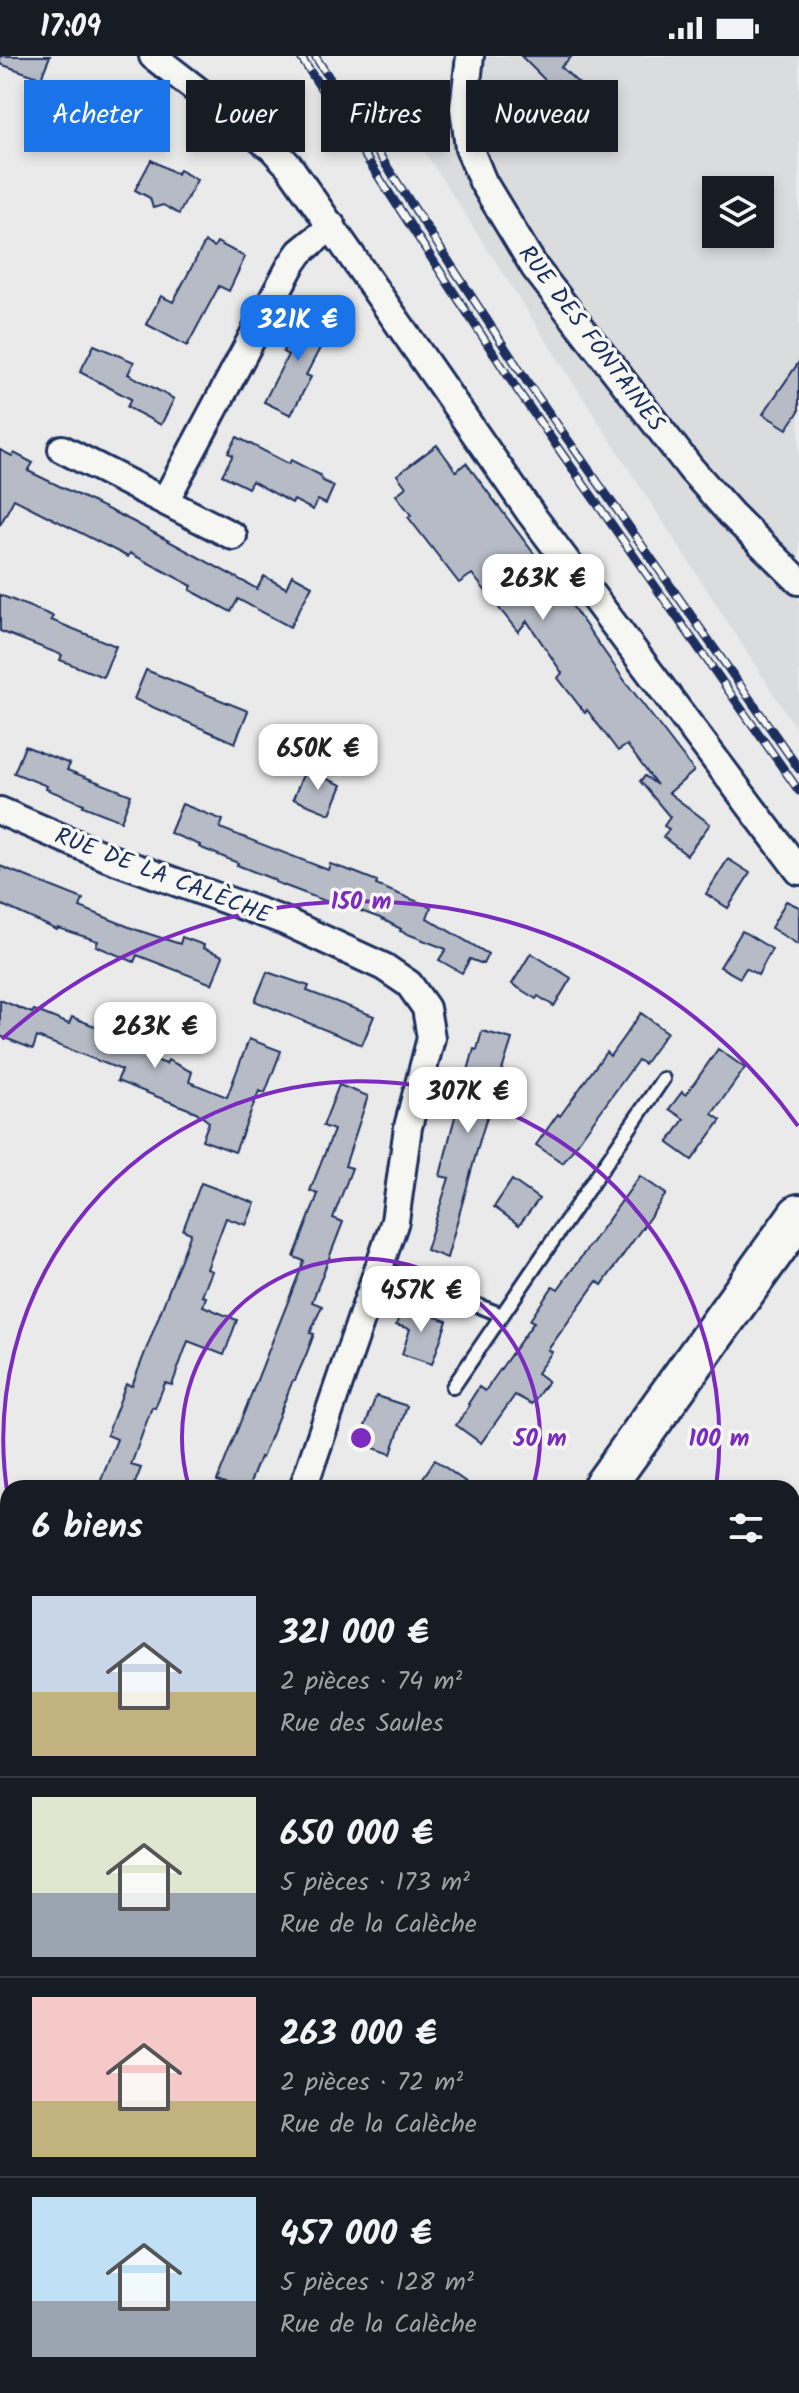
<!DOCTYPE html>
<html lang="fr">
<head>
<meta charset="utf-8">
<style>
  body { margin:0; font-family:Kalam,sans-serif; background:#20242c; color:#f1f3f6; height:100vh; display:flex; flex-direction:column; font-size:30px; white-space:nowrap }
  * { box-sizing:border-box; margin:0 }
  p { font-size:26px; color:#9ea1a6 }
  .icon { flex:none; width:44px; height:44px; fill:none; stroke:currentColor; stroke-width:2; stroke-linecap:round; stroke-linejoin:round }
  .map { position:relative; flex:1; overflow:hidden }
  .drawer { position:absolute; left:0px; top:1424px; width:800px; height:914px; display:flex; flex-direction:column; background:#171b24; border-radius:24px 24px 0 0; box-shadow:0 4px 12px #0003 }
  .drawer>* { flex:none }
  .guide { position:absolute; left:24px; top:24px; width:752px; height:72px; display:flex; gap:16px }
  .tools { position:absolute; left:702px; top:120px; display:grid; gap:16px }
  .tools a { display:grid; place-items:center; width:72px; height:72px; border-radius:0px; background:#171b24; box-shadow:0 4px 12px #0003; font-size:40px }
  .price { position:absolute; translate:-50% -68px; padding:0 18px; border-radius:16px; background:#fff; color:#222; font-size:26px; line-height:52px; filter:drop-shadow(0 2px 4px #0008) }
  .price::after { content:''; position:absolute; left:50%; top:48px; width:24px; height:18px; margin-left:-12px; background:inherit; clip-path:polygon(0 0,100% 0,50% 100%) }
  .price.active { background:#1a73e8; color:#fff }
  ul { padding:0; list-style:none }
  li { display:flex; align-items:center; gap:24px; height:200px; padding:0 32px }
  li+li { border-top:2px solid #363941 }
  li span { display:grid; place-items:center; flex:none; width:224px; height:160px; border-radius:0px; color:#555 }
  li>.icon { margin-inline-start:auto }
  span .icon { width:96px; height:96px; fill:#fffc; stroke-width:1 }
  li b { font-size:34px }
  h2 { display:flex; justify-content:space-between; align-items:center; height:96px; padding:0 32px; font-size:34px }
  .pill { padding:0 28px; border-radius:0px; background:#171b24; box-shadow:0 4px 12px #0003; font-size:28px; line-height:72px }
  .pill.active { background:#1a73e8; color:#fff }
  .status { display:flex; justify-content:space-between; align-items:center; height:56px; padding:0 40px; background:#171b24; direction:ltr }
  .status svg { height:22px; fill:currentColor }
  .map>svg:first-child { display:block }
  .built { fill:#dadcde; fill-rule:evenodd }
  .building { fill:#b6bbc6; stroke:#1b2f5e; stroke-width:2 }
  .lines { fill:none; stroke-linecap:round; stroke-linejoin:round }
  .service-casing { stroke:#1b2f5e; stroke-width:18 }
  .minor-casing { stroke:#1b2f5e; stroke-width:32 }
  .primary-casing { stroke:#1b2f5e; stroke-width:46 }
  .service { stroke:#f6f6f2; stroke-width:12 }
  .minor { stroke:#f6f6f2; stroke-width:26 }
  .primary { stroke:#f6f6f2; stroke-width:40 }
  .rail-casing { stroke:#1b2f5e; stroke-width:9 }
  .rail { stroke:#f6f6f2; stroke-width:6; stroke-dasharray:18; stroke-linecap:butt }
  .ring { fill:none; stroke:#7b2cbf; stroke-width:4 }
  .labels { text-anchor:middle; stroke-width:7; stroke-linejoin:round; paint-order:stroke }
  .street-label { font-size:24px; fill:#1b2f5e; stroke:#f6f6f2 }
  .centre { fill:#7b2cbf; stroke:#f6f6f2; stroke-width:4 }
  .ring-label { font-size:24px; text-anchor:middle; font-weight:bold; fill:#7b2cbf; stroke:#f6f6f2; stroke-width:7; stroke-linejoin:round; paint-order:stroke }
</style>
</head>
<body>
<div class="status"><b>17:09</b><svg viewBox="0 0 49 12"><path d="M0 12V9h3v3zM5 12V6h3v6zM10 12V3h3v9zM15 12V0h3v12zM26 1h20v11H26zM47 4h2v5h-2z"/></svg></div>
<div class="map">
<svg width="799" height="2337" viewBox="0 0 799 2337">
  <rect width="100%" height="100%" fill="#e9eae9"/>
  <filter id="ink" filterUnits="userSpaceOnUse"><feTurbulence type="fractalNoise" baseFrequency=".0125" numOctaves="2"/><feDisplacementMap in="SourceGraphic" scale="16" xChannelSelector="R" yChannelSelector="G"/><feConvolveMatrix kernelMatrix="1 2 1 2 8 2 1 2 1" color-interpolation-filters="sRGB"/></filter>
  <g filter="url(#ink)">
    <!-- built -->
    <path class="built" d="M467,0H799V677L423,93ZM716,134H760V178H716Z"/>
    <!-- building -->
    <g class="building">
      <polygon points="0,0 50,0 41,22 0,8"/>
      <polygon points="521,0 572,0 561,11 590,38 559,71 543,56 559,38"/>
      <polygon points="65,33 110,48 97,88 51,73"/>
      <polygon points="151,104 177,118 179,114 197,124 179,158 163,149 153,152 150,142 135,134"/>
      <polygon points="205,186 214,191 217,186 245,201 229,235 219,230 187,290 146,268 161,240 173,246"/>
      <polygon points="304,255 332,269 306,319 311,321 291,359 264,346 288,299 283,296"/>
      <polygon points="94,289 134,306 128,318 174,343 161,369 127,351 131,343 80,316"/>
      <polygon points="799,306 799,355 787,373 763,358"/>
      <polygon points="237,381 289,408 291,404 320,419 323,425 334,430 326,448 318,444 313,454 294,444 292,447 252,425 248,432 222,419 233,399 228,397"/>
      <polygon points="437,389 456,415 466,407 538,503 517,521 542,553 563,537 625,625 694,715 669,737 710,768 687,799 663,781 669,773 664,770 670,761 640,725 645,720 657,729 627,689 618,695 587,654 585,657 558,622 562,617 527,565 518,576 472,518 459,527 408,461 411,459 396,439 406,431 397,419"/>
      <polygon points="0,394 12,400 14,397 33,407 28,415 132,465 257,533 264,520 286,532 292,519 312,530 290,571 238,543 231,556 190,534 192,530 130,497 128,501 14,443 0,469"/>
      <polygon points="0,539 53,560 51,564 116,590 103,621 60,604 62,599 0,575"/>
      <polygon points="146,614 248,655 235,687 134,643"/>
      <polygon points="25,690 70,708 67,714 131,739 121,765 83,750 84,748 46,733 47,730 14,717"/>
      <polygon points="305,714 342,729 330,758 293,743"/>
      <polygon points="182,748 223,764 220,772 328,814 330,808 354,816 377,825 376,829 431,851 427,862 488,898 483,908 470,903 462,917 439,904 446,893 400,875 401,873 380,862 334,845 333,848 275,826 275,824 237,809 238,807 199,791 200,789 170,777"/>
      <polygon points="728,803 750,817 728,852 706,838"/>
      <polygon points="0,810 83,843 80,851 134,873 180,888 182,881 204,889 203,892 223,900 212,928 137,899 134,906 96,890 98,885 58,872 57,874 0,848"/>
      <polygon points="786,845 799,851 799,889 771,872"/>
      <polygon points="742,875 772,893 758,919 746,912 740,922 720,911"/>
      <polygon points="531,897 571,922 554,950 538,940 536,943 512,928"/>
      <polygon points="267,916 309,930 307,935 374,960 362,989 255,945"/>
      <polygon points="0,944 32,957 34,954 69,968 72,961 120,980 117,989 166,1008 168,1004 192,1016 189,1026 227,1041 249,983 281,995 265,1037 259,1035 235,1096 202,1084 209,1066 196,1056 117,1025 122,1014 37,981 33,993 0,980"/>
      <polygon points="641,957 667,976 644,1008 638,1004 563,1107 536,1089 558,1058 560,1060 606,996 610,1000"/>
      <polygon points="482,975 512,983 481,1080 447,1202 426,1194 449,1122 440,1120 452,1072 474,993 477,994"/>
      <polygon points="718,993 745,1012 712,1058 721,1064 692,1104 668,1087 684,1063 669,1053 682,1036 686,1039"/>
      <polygon points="339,1029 368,1040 345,1110 352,1112 333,1162 343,1166 312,1246 322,1250 310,1277 314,1278 306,1299 295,1324 293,1324 262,1402 260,1401 248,1432 235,1432 217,1425 304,1205 294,1201 318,1138 310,1135 334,1074 323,1070"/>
      <polygon points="640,1120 666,1138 602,1229 597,1225 548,1294 552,1296 537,1317 548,1325 532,1348 515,1339 481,1387 456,1369 470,1349 468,1348 479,1331 485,1335 534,1266 530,1264 553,1230 558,1233"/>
      <polygon points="512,1124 539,1143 519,1169 494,1151"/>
      <polygon points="201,1127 255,1147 246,1169 226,1162 207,1213 212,1215 202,1240 206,1241 203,1250 237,1264 224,1299 188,1285 172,1329 165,1327 155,1352 152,1351 131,1409 141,1412 133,1432 98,1432 117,1383 107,1379 126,1328 132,1330 191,1177 183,1174"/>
      <polygon points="403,1249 447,1265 432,1308 402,1298 410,1273 396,1269"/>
      <polygon points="376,1340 407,1350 391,1398 359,1387"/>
      <polygon points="435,1404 474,1432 416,1432"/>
    </g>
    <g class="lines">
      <!-- service casing -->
      <g class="service-casing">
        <g id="service">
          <polyline points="380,1211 502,1259"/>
          <polyline points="453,1331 663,1023"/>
        </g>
      </g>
      <!-- minor casing -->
      <g class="minor-casing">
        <g id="minor">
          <polyline points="153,0 272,92 289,110 531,458 799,815"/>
          <polyline points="470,0 464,52 469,92 483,126 535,212 691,413 731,458 799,525"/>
          <polyline points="62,393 233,480"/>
          <polyline points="165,445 291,209 300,196 332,170"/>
          <polyline points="0,755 109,802 282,864 384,911 409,928 426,952 431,982 408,1071 395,1165 303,1432"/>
          <polyline points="792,1522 799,1512"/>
          <polyline points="0,1533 8,1538"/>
          <polyline points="792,1736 799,1734"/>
          <polyline points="792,1926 799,1916"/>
          <polyline points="792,2202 799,2208"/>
        </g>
      </g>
      <!-- primary casing -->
      <g class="primary-casing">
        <g id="primary">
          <polyline points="603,1432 799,1159"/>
          <polyline points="35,2337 39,2330"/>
        </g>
      </g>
      <!-- service -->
      <use href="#service" class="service"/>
      <!-- minor -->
      <use href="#minor" class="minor"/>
      <!-- primary -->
      <use href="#primary" class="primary"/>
      <!-- rail casing -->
      <g class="rail-casing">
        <g id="rail">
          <polyline points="300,0 518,335 799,735"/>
          <polyline points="315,0 528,327 799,713"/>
        </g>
      </g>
      <!-- rail -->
      <use href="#rail" class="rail"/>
    </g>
  </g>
  <!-- distance rings -->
  <g class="ring">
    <path d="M189 1431A179 179 0 1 1 533 1431"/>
    <path d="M8 1441A358 358 0 1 1 716 1432"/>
    <path d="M2 983A537 537 0 0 1 798 1070"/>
  </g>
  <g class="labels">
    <!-- street labels -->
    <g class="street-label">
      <text transform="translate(592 282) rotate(53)" y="8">RUE DES FONTAINES</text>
      <text transform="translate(163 819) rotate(21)" y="8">RUE DE LA CALÈCHE</text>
    </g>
  </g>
  <circle cx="361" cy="1382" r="12" class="centre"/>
  <g class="ring-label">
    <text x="361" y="853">150 m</text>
    <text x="540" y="1390">50 m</text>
    <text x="719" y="1390">100 m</text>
  </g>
</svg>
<div class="tools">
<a><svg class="icon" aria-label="layers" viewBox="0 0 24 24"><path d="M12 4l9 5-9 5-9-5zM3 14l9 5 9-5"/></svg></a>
</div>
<b class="price active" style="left:298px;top:307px">321K €</b>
<b class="price" style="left:543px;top:566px">263K €</b>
<b class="price" style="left:318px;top:736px">650K €</b>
<b class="price" style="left:155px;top:1014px">263K €</b>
<b class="price" style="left:468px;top:1079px">307K €</b>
<b class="price" style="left:421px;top:1278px">457K €</b>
<div class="guide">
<a class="pill active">Acheter</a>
<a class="pill">Louer</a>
<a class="pill">Filtres</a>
<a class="pill">Nouveau</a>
</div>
<section class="drawer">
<h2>6 biens<svg class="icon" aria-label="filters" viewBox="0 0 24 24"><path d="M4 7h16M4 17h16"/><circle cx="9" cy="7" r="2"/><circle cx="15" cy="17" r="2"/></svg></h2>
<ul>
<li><span style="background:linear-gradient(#c9d6e8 60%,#c2b280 0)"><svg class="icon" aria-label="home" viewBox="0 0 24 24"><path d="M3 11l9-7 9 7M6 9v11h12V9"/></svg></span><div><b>321 000 €</b><p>2 pièces · 74 m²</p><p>Rue des Saules</p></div></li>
<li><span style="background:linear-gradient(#dfe7d0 60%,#9aa5b1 0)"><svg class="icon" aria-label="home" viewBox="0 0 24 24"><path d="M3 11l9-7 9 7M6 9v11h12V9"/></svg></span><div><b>650 000 €</b><p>5 pièces · 173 m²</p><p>Rue de la Calèche</p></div></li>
<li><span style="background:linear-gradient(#f6c9c9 65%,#c2b280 0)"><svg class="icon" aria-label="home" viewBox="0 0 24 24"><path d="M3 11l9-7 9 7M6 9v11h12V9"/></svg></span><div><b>263 000 €</b><p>2 pièces · 72 m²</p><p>Rue de la Calèche</p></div></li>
<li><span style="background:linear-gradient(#bfe0f5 65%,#9aa5b1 0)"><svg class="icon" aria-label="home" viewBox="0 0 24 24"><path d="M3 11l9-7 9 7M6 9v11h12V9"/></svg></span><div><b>457 000 €</b><p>5 pièces · 128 m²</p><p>Rue de la Calèche</p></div></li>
</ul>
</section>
</div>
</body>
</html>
